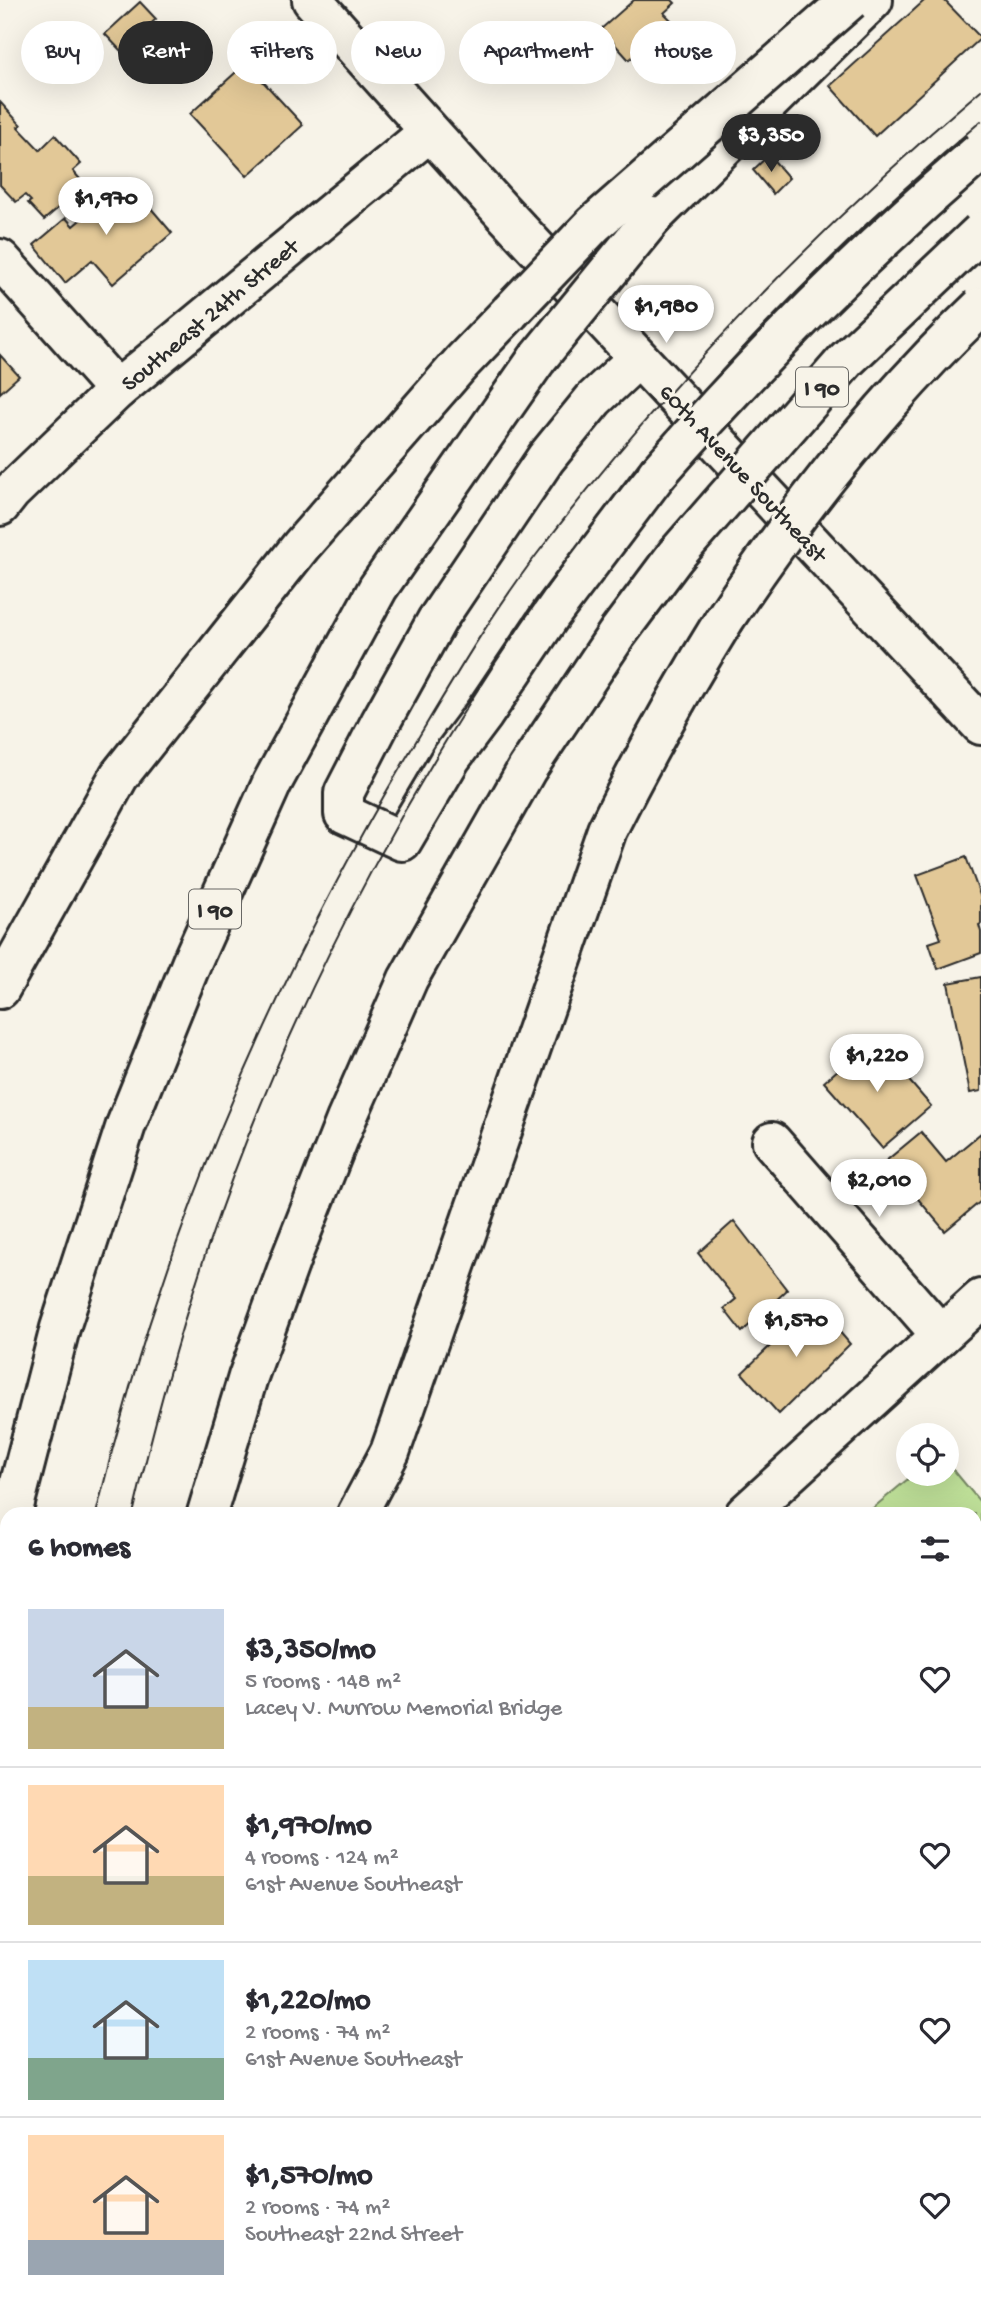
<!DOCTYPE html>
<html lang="en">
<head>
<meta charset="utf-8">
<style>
  body { margin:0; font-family:"Gochi Hand",sans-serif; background:#f2f2f3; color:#2b2b33; height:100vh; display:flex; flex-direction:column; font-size:26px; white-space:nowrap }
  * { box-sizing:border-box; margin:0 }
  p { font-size:23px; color:#7c7c81 }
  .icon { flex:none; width:38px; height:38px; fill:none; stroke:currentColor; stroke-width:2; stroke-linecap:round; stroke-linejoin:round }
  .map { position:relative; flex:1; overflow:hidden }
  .side { position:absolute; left:0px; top:1507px; width:982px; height:800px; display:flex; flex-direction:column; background:#fff; border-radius:21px 21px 0 0; box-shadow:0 7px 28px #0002 }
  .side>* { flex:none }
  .top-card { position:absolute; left:21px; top:21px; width:940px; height:63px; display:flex; gap:14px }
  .tools { position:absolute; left:896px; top:1423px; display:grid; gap:14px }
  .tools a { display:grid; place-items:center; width:63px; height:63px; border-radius:50%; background:#fff; box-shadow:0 7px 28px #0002; font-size:35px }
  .price { position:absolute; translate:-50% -60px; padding:0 16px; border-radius:24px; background:#fff; color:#222; font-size:23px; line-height:46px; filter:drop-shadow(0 2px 4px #0008) }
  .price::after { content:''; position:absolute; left:50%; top:42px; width:21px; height:16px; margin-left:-10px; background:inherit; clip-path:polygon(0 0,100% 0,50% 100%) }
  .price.selected { background:#2b2b2b; color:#fff }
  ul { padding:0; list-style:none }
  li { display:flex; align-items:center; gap:21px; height:175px; padding:0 28px }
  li+li { border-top:2px solid #e1e1e2 }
  li span { display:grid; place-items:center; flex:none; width:196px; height:140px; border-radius:0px; color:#555 }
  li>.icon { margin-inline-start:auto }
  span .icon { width:84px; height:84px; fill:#fffc; stroke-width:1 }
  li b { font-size:30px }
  h2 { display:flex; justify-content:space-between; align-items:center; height:84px; padding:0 28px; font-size:30px }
  .chip { padding:0 24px; border-radius:32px; background:#fff; box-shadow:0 7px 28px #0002; font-size:24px; line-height:63px }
  .chip.selected { background:#2b2b2b; color:#fff }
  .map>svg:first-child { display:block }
  .green { fill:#bedf98; stroke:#748562; stroke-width:2 }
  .building { fill:#e2c897; stroke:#2b2b2b; stroke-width:2 }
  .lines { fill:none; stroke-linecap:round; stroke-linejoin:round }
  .highway-tunnel { stroke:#cecbc2; stroke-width:38; stroke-dasharray:38 19; stroke-linecap:butt }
  .minor-casing { stroke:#2b2b2b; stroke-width:44 }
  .highway-casing { stroke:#2b2b2b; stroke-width:44 }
  .minor { stroke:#f7f3e8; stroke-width:38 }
  .highway { stroke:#f7f3e8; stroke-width:38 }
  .tram { stroke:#2b2b2b; stroke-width:2 }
  .minor-bridge-casing { stroke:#2b2b2b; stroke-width:44; stroke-linecap:butt }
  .highway-bridge-casing { stroke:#2b2b2b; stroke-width:44; stroke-linecap:butt }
  .minor-bridge { stroke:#f7f3e8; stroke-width:38 }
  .highway-bridge { stroke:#f7f3e8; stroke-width:38 }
  .labels { text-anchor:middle; stroke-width:6; stroke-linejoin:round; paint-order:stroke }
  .shield { fill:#f7f3e8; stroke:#686764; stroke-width:2 }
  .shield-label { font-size:23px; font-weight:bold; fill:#2b2b2b }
  .street-label { font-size:24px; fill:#2b2b2b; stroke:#f7f3e8 }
</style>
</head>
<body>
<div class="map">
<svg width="981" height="2305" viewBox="0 0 981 2305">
  <rect width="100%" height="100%" fill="#f7f3e8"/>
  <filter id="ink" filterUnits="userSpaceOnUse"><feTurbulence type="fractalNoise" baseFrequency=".0143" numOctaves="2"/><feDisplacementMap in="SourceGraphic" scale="14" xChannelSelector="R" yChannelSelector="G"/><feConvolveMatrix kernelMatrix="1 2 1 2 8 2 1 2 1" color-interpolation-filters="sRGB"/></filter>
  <g filter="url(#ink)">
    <!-- green -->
    <g class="green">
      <polygon points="947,1462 981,1503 981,1647 975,1640 975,1514 867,1513 914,1474 947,1474"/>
      <polygon points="7,1820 7,2300 124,2300 123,2305 0,2305 0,1821"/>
    </g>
    <!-- building -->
    <g class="building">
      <polygon points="634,0 672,0 675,3 664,13 673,22 629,60 601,29"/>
      <polygon points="925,0 944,0 981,38 875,136 830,86"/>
      <polygon points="140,2 156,19 121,51 105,34"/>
      <polygon points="246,63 303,125 247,176 190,114"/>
      <polygon points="0,102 21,125 18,127 40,150 55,135 81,164 73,171 85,185 44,220 28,203 31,201 25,195 16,202 0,185"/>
      <polygon points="769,155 789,178 773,194 753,170"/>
      <polygon points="127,180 172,233 113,284 92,260 65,283 34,245 66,218 73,226"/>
      <polygon points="0,355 19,376 0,393"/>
      <polygon points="966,857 981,898 981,924 979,925 981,932 981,953 938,969 929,943 941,939 917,875"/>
      <polygon points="981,977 981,1091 970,1093 948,983"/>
      <polygon points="873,1039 931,1106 882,1148 824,1082"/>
      <polygon points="921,1132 946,1162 981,1133 981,1201 945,1231 886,1161"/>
      <polygon points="734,1221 787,1290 742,1332 724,1309 736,1299 698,1253"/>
      <polygon points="815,1303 850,1344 779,1414 742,1373"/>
      <polygon points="975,1941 981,1948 981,2065 975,2058"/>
      <polygon points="327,2300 423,2300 428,2305 325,2305 323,2303"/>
      <polygon points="559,2300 742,2300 744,2301 739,2305 564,2305"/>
    </g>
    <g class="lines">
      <!-- highway-tunnel -->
      <g class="highway-tunnel">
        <polyline points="0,1570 6,1534"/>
        <polyline points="76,2305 77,2300"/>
      </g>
      <!-- minor casing -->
      <g class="minor-casing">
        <g id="minor">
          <polyline points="312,0 499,208 981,725"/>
          <polyline points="0,259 117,390"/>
          <polyline points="638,358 594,399 546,458 437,620 380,723 344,793 344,814 402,841 451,758 484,714 552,613 657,474"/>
          <polyline points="0,506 11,492 117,390 429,132"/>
          <polyline points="772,1142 941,1335"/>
          <polyline points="745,1514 981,1299"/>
        </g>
      </g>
      <!-- highway casing -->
      <g class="highway-casing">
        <g id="highway">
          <polyline points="653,217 873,0"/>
          <polyline points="0,989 119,776 301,546 462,362 510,312"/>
          <polyline points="207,1513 248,1377 292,1256 346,1120 408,979 527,769 617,634 676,555"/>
          <polyline points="12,1514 60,1328 126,1125 193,959 272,783 378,588 537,359"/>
          <path d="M357,1514L390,1452L607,830C643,758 681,689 724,620"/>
          <polyline points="0,1765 7,1764"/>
        </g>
      </g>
      <!-- minor -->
      <use href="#minor" class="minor"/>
      <!-- highway -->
      <use href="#highway" class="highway"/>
      <!-- tram -->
      <g class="tram">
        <path d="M96,1514C161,1245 263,1001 403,763C446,692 487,620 537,554C668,382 817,229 981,90"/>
        <path d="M133,1514C154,1424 178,1336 207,1249C292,994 432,737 594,523C707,376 840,242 981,121"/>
      </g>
      <!-- minor-bridge casing -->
      <g class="minor-bridge-casing">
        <path id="minor-bridge" d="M657,474C757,359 865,251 981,151"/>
      </g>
      <!-- highway-bridge casing -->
      <g class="highway-bridge-casing">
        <g id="highway-bridge">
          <polyline points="510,312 594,224 850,0"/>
          <polyline points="537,359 653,217"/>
          <polyline points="676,555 846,360 981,232"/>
          <path d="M724,620C799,507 882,401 981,307"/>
        </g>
      </g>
      <!-- minor-bridge -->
      <use href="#minor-bridge" class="minor-bridge"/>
      <!-- highway-bridge -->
      <use href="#highway-bridge" class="highway-bridge"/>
    </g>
  </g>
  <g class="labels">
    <!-- shield labels -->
    <g class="shield">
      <rect x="796" y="367.5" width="52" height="39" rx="5"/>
      <rect x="189" y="889.5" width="52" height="39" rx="5"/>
    </g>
    <g class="shield-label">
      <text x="822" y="395">I 90</text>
      <text x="215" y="917">I 90</text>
    </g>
    <!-- street labels -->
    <g class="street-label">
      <text transform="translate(209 314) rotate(-40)" y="8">Southeast 24th Street</text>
      <text transform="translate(744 472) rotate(47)" y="8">60th Avenue Southeast</text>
    </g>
  </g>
</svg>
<div class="tools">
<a><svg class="icon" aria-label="locate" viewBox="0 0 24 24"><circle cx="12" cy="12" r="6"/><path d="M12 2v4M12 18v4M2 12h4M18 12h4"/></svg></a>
</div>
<b class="price selected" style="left:771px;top:174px">$3,350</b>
<b class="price" style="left:106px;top:237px">$1,970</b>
<b class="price" style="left:666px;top:345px">$1,980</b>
<b class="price" style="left:877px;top:1094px">$1,220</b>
<b class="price" style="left:879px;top:1219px">$2,010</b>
<b class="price" style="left:796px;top:1359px">$1,570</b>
<div class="top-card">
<a class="chip">Buy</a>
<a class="chip selected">Rent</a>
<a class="chip">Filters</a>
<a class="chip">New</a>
<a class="chip">Apartment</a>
<a class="chip">House</a>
</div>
<section class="side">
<h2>6 homes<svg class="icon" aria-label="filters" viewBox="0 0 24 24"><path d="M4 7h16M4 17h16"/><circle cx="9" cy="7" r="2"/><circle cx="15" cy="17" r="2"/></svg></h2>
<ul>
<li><span style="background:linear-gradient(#c9d6e8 70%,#c2b280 0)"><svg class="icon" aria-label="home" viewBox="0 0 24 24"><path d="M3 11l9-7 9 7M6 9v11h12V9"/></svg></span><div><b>$3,350/mo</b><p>5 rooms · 148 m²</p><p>Lacey V. Murrow Memorial Bridge</p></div><svg class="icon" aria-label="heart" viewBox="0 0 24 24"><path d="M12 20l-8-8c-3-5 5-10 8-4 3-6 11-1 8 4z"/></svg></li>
<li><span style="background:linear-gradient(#ffd9b3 65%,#c2b280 0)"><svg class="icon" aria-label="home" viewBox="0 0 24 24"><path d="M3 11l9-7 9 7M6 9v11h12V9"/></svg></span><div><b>$1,970/mo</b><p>4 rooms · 124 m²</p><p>61st Avenue Southeast</p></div><svg class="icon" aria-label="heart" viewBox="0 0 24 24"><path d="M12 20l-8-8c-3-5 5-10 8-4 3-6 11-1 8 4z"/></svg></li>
<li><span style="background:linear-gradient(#bfe0f5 70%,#7fa58c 0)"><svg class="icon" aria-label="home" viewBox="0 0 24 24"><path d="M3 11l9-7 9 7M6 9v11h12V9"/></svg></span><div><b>$1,220/mo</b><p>2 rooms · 74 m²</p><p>61st Avenue Southeast</p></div><svg class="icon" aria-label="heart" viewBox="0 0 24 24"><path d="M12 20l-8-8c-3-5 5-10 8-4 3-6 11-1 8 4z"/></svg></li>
<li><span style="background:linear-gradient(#ffd9b3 75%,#9aa5b1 0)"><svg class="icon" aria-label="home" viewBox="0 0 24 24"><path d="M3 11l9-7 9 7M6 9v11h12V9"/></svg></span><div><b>$1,570/mo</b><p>2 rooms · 74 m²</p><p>Southeast 22nd Street</p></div><svg class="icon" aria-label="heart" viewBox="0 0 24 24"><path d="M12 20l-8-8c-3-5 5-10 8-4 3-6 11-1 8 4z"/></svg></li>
</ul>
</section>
</div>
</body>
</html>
